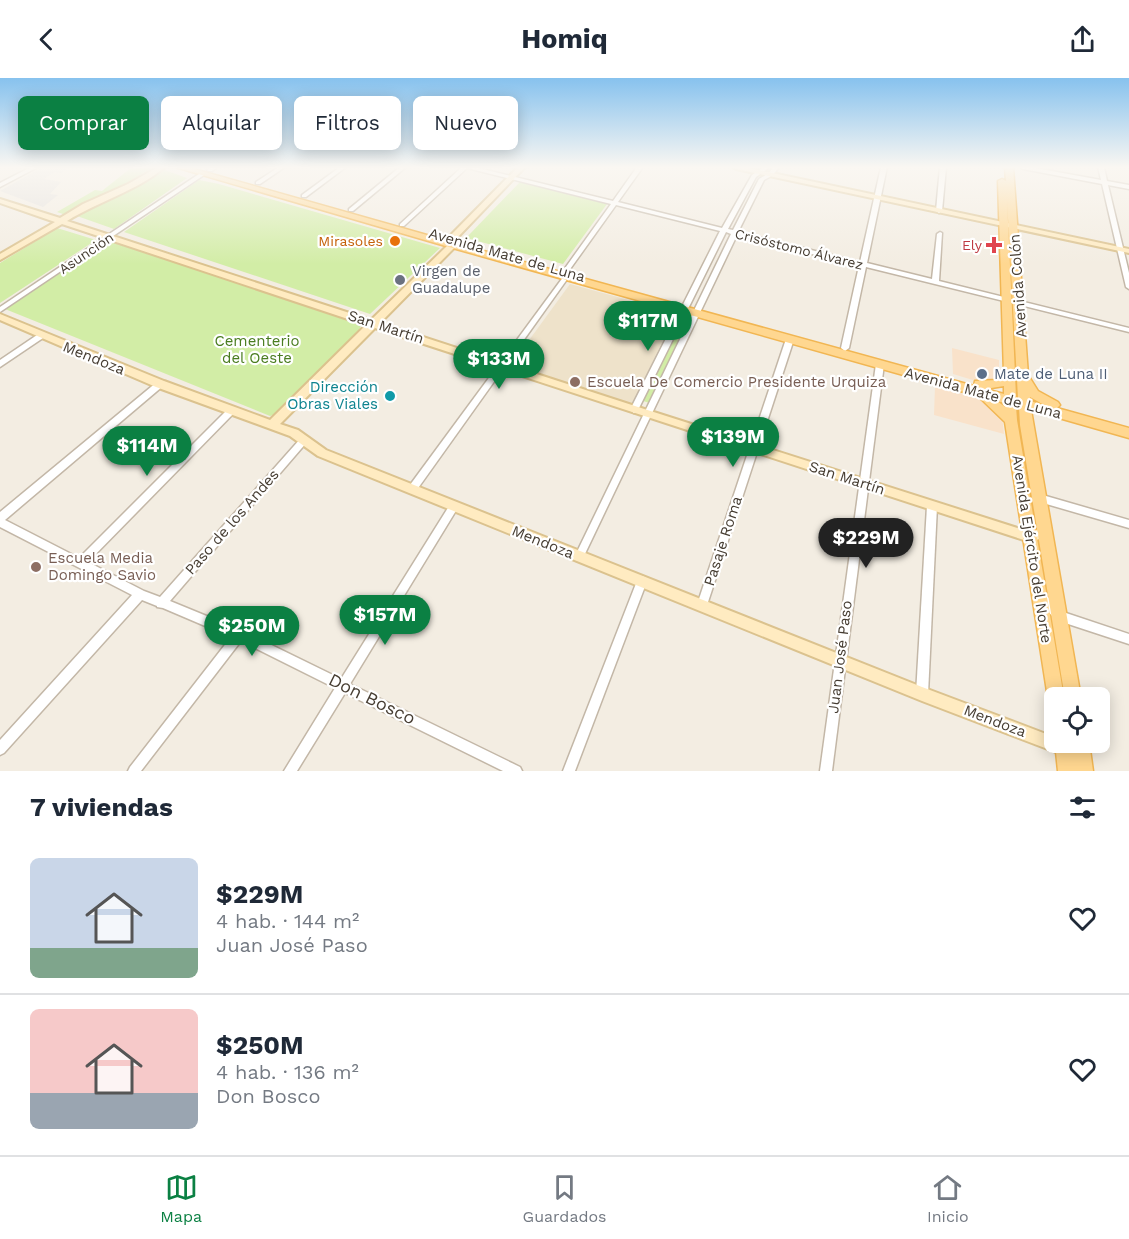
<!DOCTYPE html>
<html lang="es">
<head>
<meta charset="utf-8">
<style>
  body { margin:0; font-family:"Work Sans",sans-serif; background:#f6f6f7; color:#1f2937; height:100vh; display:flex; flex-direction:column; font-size:22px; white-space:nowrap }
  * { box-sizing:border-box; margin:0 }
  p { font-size:20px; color:#747a83 }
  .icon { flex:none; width:33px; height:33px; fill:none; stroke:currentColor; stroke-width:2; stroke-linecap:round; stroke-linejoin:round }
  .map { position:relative; height:693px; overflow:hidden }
  .panel { display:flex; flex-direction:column; background:#fff; flex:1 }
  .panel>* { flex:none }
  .hud { position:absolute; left:18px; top:18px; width:600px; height:54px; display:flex; gap:12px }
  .controls { position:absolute; left:1044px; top:609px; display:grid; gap:12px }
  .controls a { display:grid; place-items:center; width:66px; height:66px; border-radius:9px; background:#fff; box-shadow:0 3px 15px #0003; font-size:30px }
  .price { position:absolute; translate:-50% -51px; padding:0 14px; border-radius:21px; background:#0b8043; color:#fff; font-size:20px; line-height:39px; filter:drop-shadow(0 2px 3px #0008) }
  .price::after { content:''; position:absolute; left:50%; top:36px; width:18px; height:14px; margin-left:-9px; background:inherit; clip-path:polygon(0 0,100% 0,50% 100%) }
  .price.selected { background:#222; color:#fff }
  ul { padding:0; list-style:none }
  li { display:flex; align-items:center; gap:18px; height:150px; padding:0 30px }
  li+li { border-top:2px solid #e0e1e3 }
  li span { display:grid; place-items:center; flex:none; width:168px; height:120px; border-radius:9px; color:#555 }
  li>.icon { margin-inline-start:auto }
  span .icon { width:72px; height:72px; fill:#fffc; stroke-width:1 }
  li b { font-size:26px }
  h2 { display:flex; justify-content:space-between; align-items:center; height:72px; padding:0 30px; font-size:26px }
  .tag { padding:0 21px; border-radius:9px; background:#fff; box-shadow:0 3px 15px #0003; font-size:21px; line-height:54px }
  .tag.selected { background:#0b8043; color:#fff }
  header { display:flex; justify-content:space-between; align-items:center; height:78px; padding:0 30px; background:#fff; font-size:27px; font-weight:700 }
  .tab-bar { display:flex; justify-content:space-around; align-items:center; height:84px; border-top:2px solid #e0e1e3; background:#fff; font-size:16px; color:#747a83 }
  .tab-bar a { display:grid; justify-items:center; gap:3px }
  .tab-bar .selected { color:#0b8043 }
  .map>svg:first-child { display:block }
  .commercial { fill:#f9e2ca }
  .education { fill:#eee2ca }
  .green { fill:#d2eda6 }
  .parking { fill:#e3e0dc }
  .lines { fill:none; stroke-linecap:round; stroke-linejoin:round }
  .street-casing { stroke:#c3b7a7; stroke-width:3 }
  .secondary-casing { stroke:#dbc28e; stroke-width:4 }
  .primary-casing { stroke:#f1b653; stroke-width:3 }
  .street { fill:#fff; fill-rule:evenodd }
  .secondary { fill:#ffebc1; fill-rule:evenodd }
  .primary { fill:#ffd790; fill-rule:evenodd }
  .food-dot { fill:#e8710a; stroke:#fff; stroke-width:2 }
  .health-dot { fill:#e0444e; stroke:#fff; stroke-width:2 }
  .worship-dot { fill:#6b7280; stroke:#fff; stroke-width:2 }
  .service-dot { fill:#5c6f8a; stroke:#fff; stroke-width:2 }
  .education-dot { fill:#8d6e63; stroke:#fff; stroke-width:2 }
  .culture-dot { fill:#0f9aa8; stroke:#fff; stroke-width:2 }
  .labels { text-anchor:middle; stroke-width:4.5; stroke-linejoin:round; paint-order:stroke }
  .far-food-label { font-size:14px; fill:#c56008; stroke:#fff; text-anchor:end }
  .far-health-label { font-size:14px; fill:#be3a42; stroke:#fff; text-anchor:end }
  .far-street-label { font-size:14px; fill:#463d32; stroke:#fff }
  .street-label { font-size:15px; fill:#463d32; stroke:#fff }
  .worship-label { font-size:15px; fill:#5b616d; stroke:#fff; text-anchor:start }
  .park-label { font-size:15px; fill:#4a7d20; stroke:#fff }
  .service-label { font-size:15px; fill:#4e5e75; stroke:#fff; text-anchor:start }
  .education-label { font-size:15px; fill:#785e54; stroke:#fff; text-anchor:start }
  .culture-label { font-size:15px; fill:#0d838f; stroke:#fff; text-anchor:end }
  .near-street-label { font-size:18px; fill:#463d32; stroke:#fff }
</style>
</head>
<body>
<header><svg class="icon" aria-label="back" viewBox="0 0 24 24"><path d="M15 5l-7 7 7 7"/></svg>Homiq<svg class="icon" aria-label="share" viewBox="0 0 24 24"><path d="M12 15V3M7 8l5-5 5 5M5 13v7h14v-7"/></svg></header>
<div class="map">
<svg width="1129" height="693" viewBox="0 0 1129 693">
  <rect width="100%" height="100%" fill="#f3ede2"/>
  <!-- commercial -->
  <g class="commercial">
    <polygon points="952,270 999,282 999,299 986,306 953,296"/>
    <polygon points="935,308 989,323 1002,338 1004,356 934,337"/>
  </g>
  <!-- education -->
  <polygon class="education" points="570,206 676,235 632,327 511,287"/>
  <!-- green -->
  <g class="green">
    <polygon points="132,89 153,89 113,113 66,137 57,134 95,112 102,113"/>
    <polygon points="162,91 187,100 114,151 77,138"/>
    <polygon points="199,102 219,106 440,170 370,236 124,154"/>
    <polygon points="520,104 607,126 563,186 466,160"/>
    <polygon points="57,150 96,162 0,225 0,185"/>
    <polygon points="109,163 361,246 359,254 279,335 270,338 5,231"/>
    <polygon points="684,238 691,240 650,325 643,323"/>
  </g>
  <!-- parking -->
  <polygon class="parking" points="43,89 67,90 61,95 54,94 44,101 61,104 50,116 58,117 43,129 0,113"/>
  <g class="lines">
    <!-- street casing -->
    <g class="street-casing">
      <g id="street">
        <polygon points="31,89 38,89 0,109 0,105"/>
        <polygon points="211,89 217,89 212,93 208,93 207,92"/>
        <polygon points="279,89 285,89 260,106 256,106 256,104"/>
        <polygon points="340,89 346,89 306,119 302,119 302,117"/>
        <polygon points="400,89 406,89 353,133 349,133 349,131"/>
        <polygon points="462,89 474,89 613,123 637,89 643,89 618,124 722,150 752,97 764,89 770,89 756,99 728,151 733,152 759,101 769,95 773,89 779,89 773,97 764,102 738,154 860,184 881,89 887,89 867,185 932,201 937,156 940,154 942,155 939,203 1129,250 1129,254 866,189 849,270 845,273 841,270 859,188 737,157 582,482 579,483 576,482 574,479 576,476 731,156 726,154 638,332 634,335 630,332 720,153 616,127 568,194 566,195 563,193 611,126 467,90 404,148 400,148 400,146"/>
        <polygon points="940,89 946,89 942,133 939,135 936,133"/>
        <polygon points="1020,89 1030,89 1101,102 1098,89 1104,89 1107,103 1129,107 1129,111 1108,107 1129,195 1129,211 1126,209 1102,106 1023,91"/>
        <polygon points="199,96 204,97 0,234 0,229"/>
        <polygon points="566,197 568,198 568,200 416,413 413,414 410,413 409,410 410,407 564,198"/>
        <polygon points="40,255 43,256 44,258 43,260 0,289 0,282"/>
        <polygon points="790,258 794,261 707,527 706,530 702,532 698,530 697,527 786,261"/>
        <polygon points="880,283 884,286 832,693 820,693 876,286"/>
        <polygon points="160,303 164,306 163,308 5,442 79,480 229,330 235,330 236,332 235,334 88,484 144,513 160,519 301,360 307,360 308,362 307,364 170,523 243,553 341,601 451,425 454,424 457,425 459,428 457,431 350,606 520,689 522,693 503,693 345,615 297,693 284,693 335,610 241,563 141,693 128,693 130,689 231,559 163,530 157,529 157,528 142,522 4,675 0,677 0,662 132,517 0,449 0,434 157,304"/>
        <polygon points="1039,416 1129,442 1129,450 1036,423 1034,420 1036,417"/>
        <polygon points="932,424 935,425 937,428 928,616 926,620 922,622 918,620 916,616 927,428 929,425"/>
        <polygon points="642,498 646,500 647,503 575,693 563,693 637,503 638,500"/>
        <polygon points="1042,515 1046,517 1063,534 1129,556 1129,566 1056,542 1038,523 1037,520 1038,517"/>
      </g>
    </g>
    <!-- secondary casing -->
    <g class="secondary-casing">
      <g id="secondary">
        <path d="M158,89H165C137,113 99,123 67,143L371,242L448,167V160L518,89H525L455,162V169L380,245L638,329L1030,454L1045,449L1049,450L1051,454L1049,458L1030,464L375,250L280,346L298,352L326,372L922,609L1054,659V664L1071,666L1073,671L1071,676L1066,678L922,623L318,378L290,358L156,309L0,242V236L164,303L270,342L366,247L62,146L0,182V176L55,144L0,125V121L60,140L83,126L128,106Z"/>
        <polygon points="733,89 744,89 1129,171 1129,175 736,91"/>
      </g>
    </g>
    <!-- primary casing -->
    <g class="primary-casing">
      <g id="primary">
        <path d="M175,89H187L455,165L974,308L975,303L997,302L1004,296L998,103L1002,101L1006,103L1005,89H1013L1028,297L1038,313L1058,324L1060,327L1057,330L1129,350V360L1031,332L1081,620H1065L1020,347L1019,329L1016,328L1017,342L1064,620H1054V628L1050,626L1048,620L1005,344L978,318L449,169ZM1007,122L1018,320L1016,319ZM1004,308V316L985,311ZM1030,319L1044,327L1030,323ZM997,323L1005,325V329Z"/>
        <polygon points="1055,664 1089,664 1093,693 1058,693"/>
      </g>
    </g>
    <!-- street -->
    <use href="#street" class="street"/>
    <!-- secondary -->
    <use href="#secondary" class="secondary"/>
    <!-- primary -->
    <use href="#primary" class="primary"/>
  </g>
  <!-- sky -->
  <linearGradient id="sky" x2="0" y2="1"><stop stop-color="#87c2ee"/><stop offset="0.48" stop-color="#faf7f2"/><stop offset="1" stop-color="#faf7f2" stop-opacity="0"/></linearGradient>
  <rect width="1129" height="186" fill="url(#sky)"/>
  <!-- markers -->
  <circle class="food-dot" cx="395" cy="163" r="6"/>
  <path class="health-dot" d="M991 158h6v6h6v6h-6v6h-6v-6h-6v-6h6z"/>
  <circle class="worship-dot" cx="400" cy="202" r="6"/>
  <circle class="service-dot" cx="982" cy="296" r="6"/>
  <g class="education-dot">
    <circle cx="575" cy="304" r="6"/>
    <circle cx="36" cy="489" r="6"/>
  </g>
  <circle class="culture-dot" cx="390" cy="318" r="6"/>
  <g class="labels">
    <!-- far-food labels -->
    <g class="far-food-label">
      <text x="383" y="168">Mirasoles</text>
    </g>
    <!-- far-health labels -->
    <g class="far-health-label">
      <text x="982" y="172">Ely</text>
    </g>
    <!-- far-street labels -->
    <g class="far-street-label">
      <text transform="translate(799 171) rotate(14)" y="5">Crisóstomo Álvarez</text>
      <text transform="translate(86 175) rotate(-34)" y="5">Asunción</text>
    </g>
    <!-- street labels -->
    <g class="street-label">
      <text transform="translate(507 177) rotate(16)" y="5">Avenida Mate de Luna</text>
      <text transform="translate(1018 208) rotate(-94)" y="5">Avenida Colón</text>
      <text transform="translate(386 249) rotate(18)" y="5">San Martín</text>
      <text transform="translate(94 280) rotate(22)" y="5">Mendoza</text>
      <text transform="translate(983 315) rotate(15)" y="5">Avenida Mate de Luna</text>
      <text transform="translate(847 400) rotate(18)" y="5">San Martín</text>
      <text transform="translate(232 444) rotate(-49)" y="5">Paso de los Andes</text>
      <text transform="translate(723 463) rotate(-72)" y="5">Pasaje Roma</text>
      <text transform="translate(543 464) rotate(22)" y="5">Mendoza</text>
      <text transform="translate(1032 471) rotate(81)" y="5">Avenida Ejército del Norte</text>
      <text transform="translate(840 579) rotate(-83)" y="5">Juan José Paso</text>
      <text transform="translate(995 643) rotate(21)" y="5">Mendoza</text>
    </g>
    <!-- worship labels -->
    <g class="worship-label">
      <text x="412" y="198">Virgen de<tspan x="412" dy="17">Guadalupe</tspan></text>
    </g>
    <!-- park labels -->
    <g class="park-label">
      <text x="257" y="268">Cementerio<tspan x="257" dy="17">del Oeste</tspan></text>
    </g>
    <!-- service labels -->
    <g class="service-label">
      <text x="994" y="301">Mate de Luna II</text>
    </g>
    <!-- education labels -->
    <g class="education-label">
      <text x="587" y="309">Escuela De Comercio Presidente Urquiza</text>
      <text x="48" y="485">Escuela Media<tspan x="48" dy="17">Domingo Savio</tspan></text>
    </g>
    <!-- culture labels -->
    <g class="culture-label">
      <text x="378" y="314">Dirección<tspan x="378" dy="17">Obras Viales</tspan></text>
    </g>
    <!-- near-street labels -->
    <g class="near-street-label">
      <text transform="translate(372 621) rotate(26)" y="6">Don Bosco</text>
    </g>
  </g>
</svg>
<div class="controls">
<a><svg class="icon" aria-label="locate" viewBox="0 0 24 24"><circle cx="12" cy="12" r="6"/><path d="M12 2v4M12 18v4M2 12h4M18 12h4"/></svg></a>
</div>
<b class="price" style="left:648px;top:274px">$117M</b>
<b class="price" style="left:499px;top:312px">$133M</b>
<b class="price" style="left:733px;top:390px">$139M</b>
<b class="price" style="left:147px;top:399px">$114M</b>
<b class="price selected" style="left:866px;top:491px">$229M</b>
<b class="price" style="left:385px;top:568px">$157M</b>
<b class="price" style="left:252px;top:579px">$250M</b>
<div class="hud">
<a class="tag selected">Comprar</a>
<a class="tag">Alquilar</a>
<a class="tag">Filtros</a>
<a class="tag">Nuevo</a>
</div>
</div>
<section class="panel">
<h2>7 viviendas<svg class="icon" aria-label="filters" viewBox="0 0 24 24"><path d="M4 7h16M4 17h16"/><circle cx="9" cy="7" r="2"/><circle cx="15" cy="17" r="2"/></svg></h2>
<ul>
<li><span style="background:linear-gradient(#c9d6e8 75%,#7fa58c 0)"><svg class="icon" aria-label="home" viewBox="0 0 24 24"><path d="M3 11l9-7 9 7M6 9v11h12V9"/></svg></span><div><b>$229M</b><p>4 hab. · 144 m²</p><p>Juan José Paso</p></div><svg class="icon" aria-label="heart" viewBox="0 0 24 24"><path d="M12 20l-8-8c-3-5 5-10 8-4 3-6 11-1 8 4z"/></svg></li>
<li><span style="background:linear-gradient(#f6c9c9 70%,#9aa5b1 0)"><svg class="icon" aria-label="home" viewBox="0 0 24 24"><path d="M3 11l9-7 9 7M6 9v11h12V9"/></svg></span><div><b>$250M</b><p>4 hab. · 136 m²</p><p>Don Bosco</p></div><svg class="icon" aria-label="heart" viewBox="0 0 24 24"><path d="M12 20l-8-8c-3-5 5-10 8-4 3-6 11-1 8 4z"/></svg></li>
</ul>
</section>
<nav class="tab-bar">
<a class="selected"><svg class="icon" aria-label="map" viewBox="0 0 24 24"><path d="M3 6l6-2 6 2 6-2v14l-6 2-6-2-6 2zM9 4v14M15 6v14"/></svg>Mapa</a>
<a><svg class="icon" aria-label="saved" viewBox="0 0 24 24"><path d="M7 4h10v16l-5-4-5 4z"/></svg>Guardados</a>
<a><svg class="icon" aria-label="home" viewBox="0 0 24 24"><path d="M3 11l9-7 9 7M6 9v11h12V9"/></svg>Inicio</a>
</nav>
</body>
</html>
